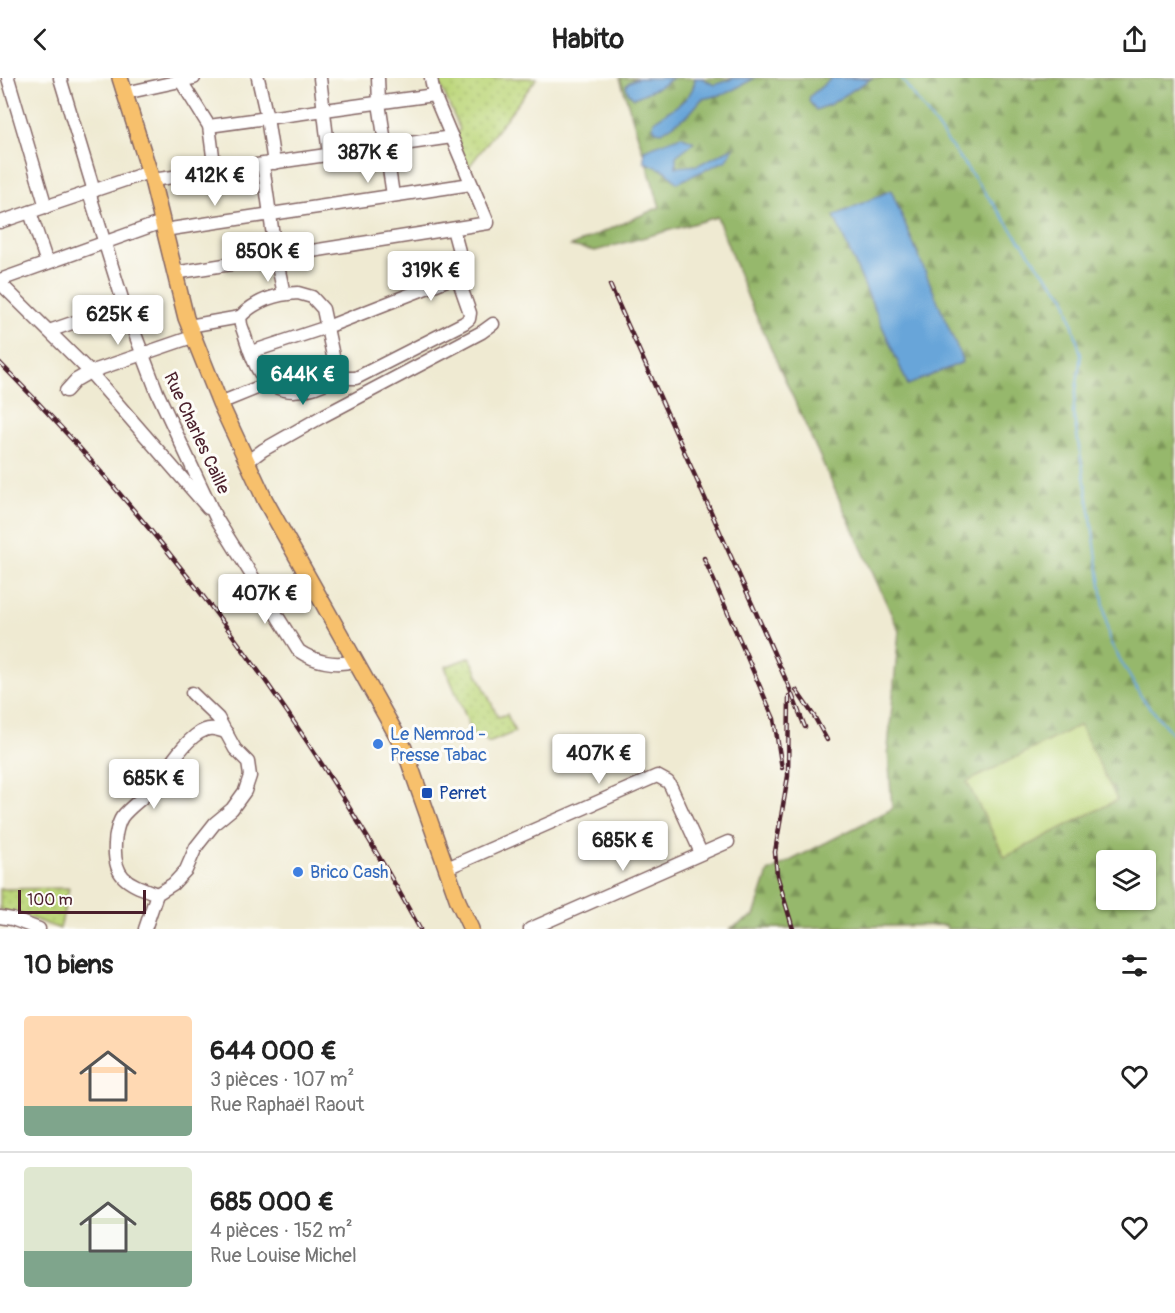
<!DOCTYPE html>
<html lang="fr">
<head>
<meta charset="utf-8">
<style>
  body { margin:0; font-family:Pangolin,sans-serif; background:#f6f6f6; color:#222; height:100vh; display:flex; flex-direction:column; font-size:22px; white-space:nowrap }
  * { box-sizing:border-box; margin:0 }
  p { font-size:20px; color:#767676 }
  .icon { flex:none; width:33px; height:33px; fill:none; stroke:currentColor; stroke-width:2; stroke-linecap:round; stroke-linejoin:round }
  .map { position:relative; height:851px; overflow:hidden }
  .side { display:flex; flex-direction:column; background:#fff; flex:1 }
  .side>* { flex:none }
  .fabs { position:absolute; left:1096px; top:772px; display:grid; gap:12px }
  .fabs a { display:grid; place-items:center; width:60px; height:60px; border-radius:6px; background:#fff; box-shadow:0 2px 4px #0004; font-size:30px }
  .scale { position:absolute; left:18px; bottom:15px; width:128px; box-sizing:border-box; padding-left:6px; border:3px solid #4a1f2b; border-top:0; font-size:16px; line-height:21px; white-space:nowrap; color:#4a1f2b; -webkit-text-stroke:4px #fdfcf7; paint-order:stroke }
  .price { position:absolute; translate:-50% -51px; padding:0 14px; border-radius:6px; background:#fff; color:#222; font-size:20px; line-height:39px; filter:drop-shadow(0 2px 3px #0008) }
  .price::after { content:''; position:absolute; left:50%; top:36px; width:18px; height:14px; margin-left:-9px; background:inherit; clip-path:polygon(0 0,100% 0,50% 100%) }
  .price.selected { background:#0f766e; color:#fff }
  ul { padding:0; list-style:none }
  li { display:flex; align-items:center; gap:18px; height:150px; padding:0 24px }
  li+li { border-top:2px solid #e0e0e0 }
  li span { display:grid; place-items:center; flex:none; width:168px; height:120px; border-radius:6px; color:#555 }
  li>.icon { margin-inline-start:auto }
  span .icon { width:72px; height:72px; fill:#fffc; stroke-width:1 }
  li b { font-size:26px }
  h2 { display:flex; justify-content:space-between; align-items:center; height:72px; padding:0 24px; font-size:26px }
  header { display:flex; justify-content:space-between; align-items:center; height:78px; padding:0 24px; background:#fff; font-size:27px; font-weight:700 }
  .map>svg:first-child { display:block }
  .green { fill:url(#green-dots); stroke:#847b54; stroke-width:1.5 }
  .forest { fill:url(#forest-firs); stroke:#706c4c; stroke-width:1.5; fill-rule:evenodd }
  .pitch { fill:#bdd77c; stroke:#847b54; stroke-width:1.5 }
  .water { fill:#67a5d9; stroke:#586282; stroke-width:1.5 }
  .lines { fill:none; stroke-linecap:round; stroke-linejoin:round }
  .stream { stroke:#67a5d9; stroke-width:2 }
  .minor-casing { stroke:#846665; stroke-width:15 }
  .major-casing { stroke:#846665; stroke-width:18 }
  .minor { stroke:#fff; stroke-width:12 }
  .major { stroke:#f7c06c; stroke-width:15 }
  .rail-casing { stroke:#4a1f2b; stroke-width:4.5 }
  .rail { stroke:#fdfcf7; stroke-width:2; stroke-dasharray:7; stroke-linecap:butt }
  .shop-dot { fill:#3f7fe0; stroke:#fdfcf7; stroke-width:2 }
  .transit-dot { fill:#1a4fb4; stroke:#fdfcf7; stroke-width:2 }
  .labels { text-anchor:middle; stroke-width:6; stroke-linejoin:round; paint-order:stroke }
  .street-label { font-size:18px; fill:#4a1f2b; stroke:#fdfcf7 }
  .shop-label { font-size:18px; fill:#366cbe; stroke:#fdfcf7; text-anchor:start }
  .transit-label { font-size:18px; fill:#164399; stroke:#fdfcf7; text-anchor:start }
</style>
</head>
<body>
<header><svg class="icon" aria-label="back" viewBox="0 0 24 24"><path d="M15 5l-7 7 7 7"/></svg>Habito<svg class="icon" aria-label="share" viewBox="0 0 24 24"><path d="M12 15V3M7 8l5-5 5 5M5 13v7h14v-7"/></svg></header>
<div class="map">
<svg width="1175" height="851" viewBox="0 0 1175 851">
  <defs>
    <pattern id="green-dots" width="8" height="8" patternUnits="userSpaceOnUse" patternTransform="scale(1.5)"><rect width="8" height="8" fill="#bdd77c"/><path d="M2 2h.1M6 6h.1" fill="none" stroke="#a4b86b" stroke-width="1.8" stroke-linecap="round"/></pattern>
    <pattern id="forest-firs" width="22" height="20" patternUnits="userSpaceOnUse" patternTransform="scale(1.5)"><rect width="22" height="20" fill="#96b86c"/><path d="M5 1l3.5 6h-7zM16 11l3.5 6h-7z" fill="#7c9559"/></pattern>
  </defs>
  <rect width="100%" height="100%" fill="#fdfcf7"/>
  <filter id="ink" filterUnits="userSpaceOnUse"><feTurbulence type="fractalNoise" baseFrequency=".0167" numOctaves="2"/><feDisplacementMap in="SourceGraphic" scale="12" xChannelSelector="R" yChannelSelector="G"/><feConvolveMatrix kernelMatrix="1 2 1 2 8 2 1 2 1" color-interpolation-filters="sRGB"/></filter>
  <filter id="wash" filterUnits="userSpaceOnUse"><feTurbulence type="fractalNoise" baseFrequency=".008" numOctaves="4" result="noise"/><feDisplacementMap in="SourceGraphic" scale="24" xChannelSelector="R" yChannelSelector="G"/><feGaussianBlur stdDeviation="1.35" result="paint"/><feColorMatrix in="noise" values="0 0 0 0 0 0 0 0 0 0 0 0 0 0 0 0 0 1.4 0 .05"/><feComposite in="paint" operator="in"/></filter>
  <g filter="url(#wash)">
    <rect width="100%" height="100%" fill="#efead2"/>
    <!-- green -->
    <g class="green">
      <polygon points="435,0 537,0 468,90 454,56 460,52 442,10 436,9"/>
      <polygon points="470,579 498,639 507,636 515,654 488,665 483,658 475,661 445,589"/>
      <polygon points="69,810 60,851 22,837 0,832 0,811"/>
    </g>
    <!-- forest -->
    <path class="forest" d="M620,0H1175V851H947L946,847L729,851L754,838L768,794L892,731L888,671L899,553L748,220L717,139L595,173L571,168L660,129ZM1107,783H1146V822H1107Z"/>
    <!-- pitch -->
    <polygon class="pitch" points="1080,647 1117,722 1005,779 967,704"/>
    <!-- water -->
    <g class="water">
      <polygon points="638,0 673,0 661,8 634,20 628,14 626,8 629,4"/>
      <path d="M695,0H702L714,7L734,0H755L725,16L702,21L689,36L662,54L656,53L653,49L654,43C669,31 694,23 695,0Z"/>
      <polygon points="832,0 872,0 831,26 816,32 809,23 810,18"/>
      <polygon points="681,58 694,64 676,78 676,89 698,87 734,69 727,82 677,105 666,93 644,84 644,72"/>
      <polygon points="891,112 963,284 908,307 834,138"/>
    </g>
    <g class="lines">
      <!-- stream -->
      <polyline class="stream" points="901,0 1041,191 1065,219 1081,277 1073,334 1090,433 1109,562 1142,620 1175,659"/>
    </g>
  </g>
  <g filter="url(#ink)">
    <g class="lines">
      <!-- minor casing -->
      <g class="minor-casing">
        <g id="minor">
          <polyline points="8,0 46,129"/>
          <polyline points="60,0 94,113"/>
          <polyline points="179,0 209,48 215,93"/>
          <polyline points="258,0 267,40 274,85"/>
          <polyline points="320,0 329,77"/>
          <polyline points="378,0 379,25 393,117"/>
          <polyline points="125,15 194,0"/>
          <polyline points="209,48 434,17"/>
          <polyline points="263,87 276,179 284,216"/>
          <polyline points="152,102 452,59"/>
          <path d="M89,114L124,227L157,314L216,440L299,573C315,584 335,588 354,583"/>
          <polyline points="30,134 47,185"/>
          <polyline points="0,144 149,94"/>
          <polyline points="164,152 471,106"/>
          <polyline points="174,195 488,145 434,17 431,0"/>
          <polyline points="0,202 162,144"/>
          <polyline points="0,205 90,294 208,430"/>
          <path d="M298,215L312,219L323,231L336,292L335,300C311,314 279,322 260,295C251,282 247,262 241,247L240,239C255,223 276,216 298,215Z"/>
          <polyline points="189,248 240,239"/>
          <polyline points="49,253 124,227"/>
          <polyline points="251,274 327,249 457,198 462,193 463,188 453,151"/>
          <polyline points="335,300 356,300 464,245 469,241 470,235 457,198"/>
          <polyline points="66,313 76,302 90,294 192,259"/>
          <polyline points="220,325 269,305"/>
          <polyline points="247,384 263,372 323,338 482,254 493,246"/>
          <polyline points="447,790 657,698 668,704 671,709 701,775"/>
          <path d="M157,816C128,805 113,801 115,766C115,758 118,745 122,739C131,727 146,719 155,707C167,691 187,658 205,652C212,649 220,652 227,655"/>
          <polyline points="0,839 12,841 39,851"/>
          <polyline points="145,851 157,816 173,806 186,792 196,769 215,745 232,731 245,713 250,698 248,684 235,671 218,640 192,615"/>
          <polyline points="530,851 728,764"/>
        </g>
      </g>
      <!-- major casing -->
      <g class="major-casing">
        <polyline id="major" points="120,0 152,102 186,240 220,325 265,422 404,670 458,823 471,851"/>
      </g>
      <!-- minor -->
      <use href="#minor" class="minor"/>
      <!-- major -->
      <use href="#major" class="major"/>
      <!-- rail casing -->
      <g class="rail-casing">
        <g id="rail">
          <polyline points="610,207 789,609 805,649"/>
          <path d="M0,285C165,453 307,644 420,851"/>
          <polyline points="704,480 774,641 782,690"/>
          <polyline points="796,612 814,638 827,662"/>
          <polyline points="789,618 788,698 775,774 777,797 793,851"/>
        </g>
      </g>
      <!-- rail -->
      <use href="#rail" class="rail"/>
    </g>
  </g>
  <!-- markers -->
  <g class="shop-dot">
    <circle cx="378" cy="666" r="6"/>
    <circle cx="298" cy="794" r="6"/>
  </g>
  <rect class="transit-dot" x="421" y="709" width="12" height="12" rx="3"/>
  <g class="labels">
    <!-- street labels -->
    <g class="street-label">
      <text transform="translate(197 355) rotate(65)" y="6">Rue Charles Caille</text>
    </g>
    <!-- shop labels -->
    <g class="shop-label">
      <text x="390" y="662">Le Nemrod -<tspan x="390" dy="21">Presse Tabac</tspan></text>
      <text x="310" y="800">Brico Cash</text>
    </g>
    <!-- transit labels -->
    <g class="transit-label">
      <text x="439" y="721">Perret</text>
    </g>
  </g>
</svg>
<div class="fabs">
<a><svg class="icon" aria-label="layers" viewBox="0 0 24 24"><path d="M12 4l9 5-9 5-9-5zM3 14l9 5 9-5"/></svg></a>
</div>
<div class="scale">100 m</div>
<b class="price" style="left:368px;top:106px">387K €</b>
<b class="price" style="left:215px;top:129px">412K €</b>
<b class="price" style="left:268px;top:205px">850K €</b>
<b class="price" style="left:431px;top:224px">319K €</b>
<b class="price" style="left:118px;top:268px">625K €</b>
<b class="price selected" style="left:303px;top:328px">644K €</b>
<b class="price" style="left:265px;top:547px">407K €</b>
<b class="price" style="left:599px;top:707px">407K €</b>
<b class="price" style="left:154px;top:732px">685K €</b>
<b class="price" style="left:623px;top:794px">685K €</b>
</div>
<section class="side">
<h2>10 biens<svg class="icon" aria-label="filters" viewBox="0 0 24 24"><path d="M4 7h16M4 17h16"/><circle cx="9" cy="7" r="2"/><circle cx="15" cy="17" r="2"/></svg></h2>
<ul>
<li><span style="background:linear-gradient(#ffd9b3 75%,#7fa58c 0)"><svg class="icon" aria-label="home" viewBox="0 0 24 24"><path d="M3 11l9-7 9 7M6 9v11h12V9"/></svg></span><div><b>644 000 €</b><p>3 pièces · 107 m²</p><p>Rue Raphaël Raout</p></div><svg class="icon" aria-label="heart" viewBox="0 0 24 24"><path d="M12 20l-8-8c-3-5 5-10 8-4 3-6 11-1 8 4z"/></svg></li>
<li><span style="background:linear-gradient(#dfe7d0 70%,#7fa58c 0)"><svg class="icon" aria-label="home" viewBox="0 0 24 24"><path d="M3 11l9-7 9 7M6 9v11h12V9"/></svg></span><div><b>685 000 €</b><p>4 pièces · 152 m²</p><p>Rue Louise Michel</p></div><svg class="icon" aria-label="heart" viewBox="0 0 24 24"><path d="M12 20l-8-8c-3-5 5-10 8-4 3-6 11-1 8 4z"/></svg></li>
</ul>
</section>
</body>
</html>
